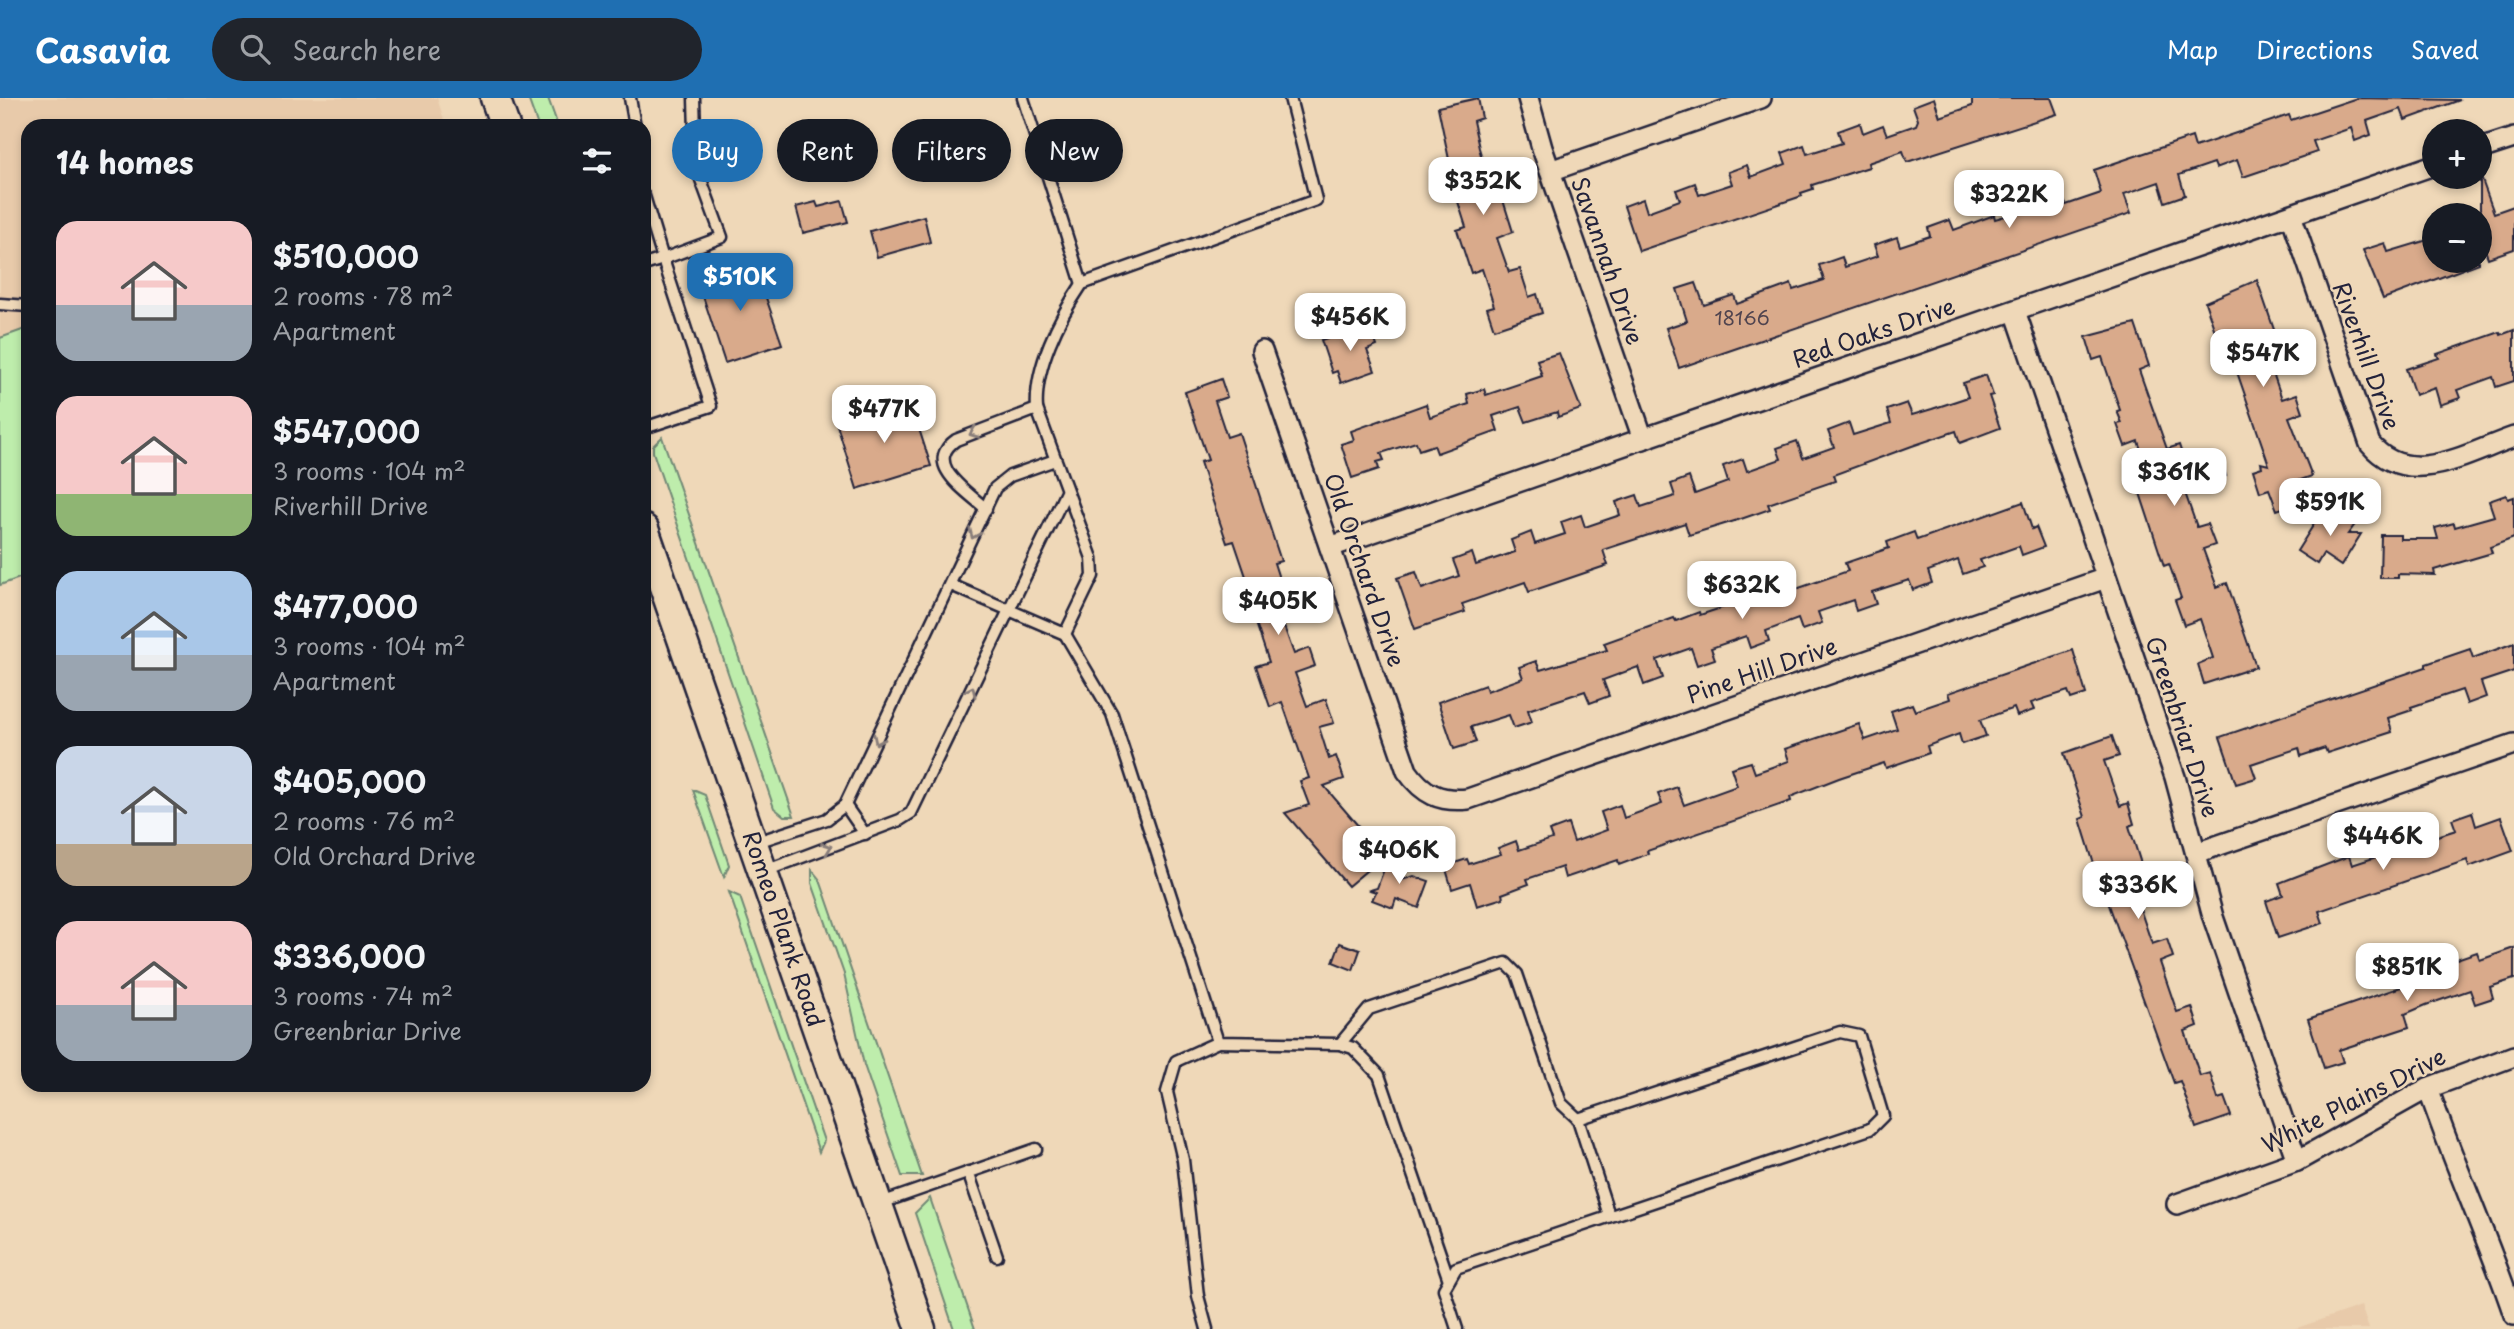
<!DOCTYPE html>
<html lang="en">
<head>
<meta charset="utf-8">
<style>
  body { margin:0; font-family:"Playpen Sans",sans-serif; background:#20242c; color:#f1f3f6; height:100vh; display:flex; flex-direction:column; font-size:26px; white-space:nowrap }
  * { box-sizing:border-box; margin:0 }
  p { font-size:23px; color:#9ea1a6 }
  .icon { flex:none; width:38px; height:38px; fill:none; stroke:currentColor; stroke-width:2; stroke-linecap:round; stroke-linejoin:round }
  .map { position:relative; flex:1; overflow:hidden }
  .panel { position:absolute; left:21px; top:21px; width:630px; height:973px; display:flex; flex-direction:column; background:#171b24; border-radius:21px; box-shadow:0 4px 10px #0003 }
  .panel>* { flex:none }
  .top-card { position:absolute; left:672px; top:21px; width:665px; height:63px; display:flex; gap:14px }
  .buttons { position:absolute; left:2422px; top:21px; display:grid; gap:14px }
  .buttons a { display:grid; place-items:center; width:70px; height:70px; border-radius:50%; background:#171b24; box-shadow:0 4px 10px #0003; font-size:35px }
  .price { position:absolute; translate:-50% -60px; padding:0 16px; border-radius:14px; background:#fff; color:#222; font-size:23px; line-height:46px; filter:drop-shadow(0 2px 4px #0008) }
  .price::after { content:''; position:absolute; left:50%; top:42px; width:21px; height:16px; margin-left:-10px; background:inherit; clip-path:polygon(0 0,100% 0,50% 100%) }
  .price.current { background:#1f6fb2; color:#fff }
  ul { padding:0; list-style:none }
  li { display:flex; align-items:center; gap:21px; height:175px; padding:0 35px }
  li span { display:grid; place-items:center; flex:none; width:196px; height:140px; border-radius:21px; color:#555 }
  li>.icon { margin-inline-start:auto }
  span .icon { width:84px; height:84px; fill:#fffc; stroke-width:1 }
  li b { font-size:30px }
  h2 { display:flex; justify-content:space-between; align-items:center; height:84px; padding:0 35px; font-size:30px }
  .tag { padding:0 24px; border-radius:32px; background:#171b24; box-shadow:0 4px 10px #0003; font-size:24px; line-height:63px }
  .tag.current { background:#1f6fb2; color:#fff }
  header { display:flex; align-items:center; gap:42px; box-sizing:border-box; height:98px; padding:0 35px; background:#1f6fb2; color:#fff }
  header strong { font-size:33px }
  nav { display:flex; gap:38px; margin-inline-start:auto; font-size:24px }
  .search { width:490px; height:63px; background:#20242c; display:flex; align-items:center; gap:18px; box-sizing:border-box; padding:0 24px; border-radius:38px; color:#9ea1a6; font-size:26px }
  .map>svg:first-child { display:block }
  .built { fill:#e8caaa }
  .green { fill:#beedac; stroke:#708874; stroke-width:2 }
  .building { fill:#d9aa8b; stroke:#22223b; stroke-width:2 }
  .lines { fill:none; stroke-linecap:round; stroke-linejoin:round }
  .lane-casing { stroke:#22223b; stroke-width:15 }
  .street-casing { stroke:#22223b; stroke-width:24 }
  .secondary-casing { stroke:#22223b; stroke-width:33 }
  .lane { stroke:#efd8b8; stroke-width:10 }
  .street { stroke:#efd8b8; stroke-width:19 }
  .secondary { stroke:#efd8b8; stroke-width:28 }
  .oneway { stroke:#887d7a }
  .labels { text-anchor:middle; stroke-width:5; stroke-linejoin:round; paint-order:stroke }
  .number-label { font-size:19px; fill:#50444f }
  .street-label { font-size:23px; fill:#22223b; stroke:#efd8b8 }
</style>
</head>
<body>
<header>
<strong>Casavia</strong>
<div class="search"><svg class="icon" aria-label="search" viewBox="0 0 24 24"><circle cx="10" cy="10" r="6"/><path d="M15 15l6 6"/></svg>Search here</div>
<nav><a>Map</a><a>Directions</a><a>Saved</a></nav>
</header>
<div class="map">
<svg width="2514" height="1231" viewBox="0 0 2514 1231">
  <rect width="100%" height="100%" fill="#efd8b8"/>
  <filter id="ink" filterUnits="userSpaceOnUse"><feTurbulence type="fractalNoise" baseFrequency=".0143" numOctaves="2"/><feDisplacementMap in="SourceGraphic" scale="14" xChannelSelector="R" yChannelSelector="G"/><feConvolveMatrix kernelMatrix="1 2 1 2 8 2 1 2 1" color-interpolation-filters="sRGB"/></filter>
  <g filter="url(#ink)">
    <!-- built -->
    <g class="built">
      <polygon points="0,0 437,0 446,28 28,28 28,230 0,240"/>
      <polygon points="2361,1208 2369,1231 2294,1231"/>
    </g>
    <!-- green -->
    <g class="green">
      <polygon points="528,0 548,0 558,28 538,28"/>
      <polygon points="28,230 28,477 0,487 0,240"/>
      <polygon points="662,339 794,718 784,718 774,710 653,354 653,348"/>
      <polygon points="693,692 705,697 729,767 724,779"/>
      <polygon points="812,772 820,782 922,1078 902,1078 864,967 844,876 812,785"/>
      <polygon points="729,794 740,799 824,1043 819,1054"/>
      <polygon points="930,1100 975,1231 954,1231 915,1115"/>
    </g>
    <!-- building -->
    <g class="building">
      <polygon points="1478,0 1482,20 1473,23 1479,50 1489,85 1497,83 1513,134 1497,140 1509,174 1520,171 1529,199 1537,196 1542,215 1494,231 1487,210 1494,208 1482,171 1471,175 1457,132 1466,129 1448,72 1451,71 1438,9"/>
      <polygon points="1934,0 1940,19 1972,8 1972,0 2051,0 2057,16 1907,64 1903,53 1868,65 1869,69 1812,87 1813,91 1801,95 1802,98 1639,153 1624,108 1643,101 1647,114 1680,102 1676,92 1695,85 1699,97 1732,86 1728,74 1747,67 1751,79 1786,66 1782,55 1804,47 1807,56 1842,45 1838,33 1860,25 1863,35 1883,27 1887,37 1916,27 1918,22 1913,8"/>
      <polygon points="2357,0 2460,2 2405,22 2401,11 2367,23 2371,37 2355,43 2351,30 2313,43 2317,54 2243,79 2237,62 2216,70 2214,65 2179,77 2185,97 2165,104 2159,84 2124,96 2131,115 1679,270 1666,230 1687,223 1677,191 1696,185 1704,207 1734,197 1737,206 1791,186 1793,192 1824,182 1819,167 1842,159 1845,169 1878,158 1874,147 1897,139 1900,148 1930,138 1928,130 1950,122 1954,132 1994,117 1995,121 2063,101 2066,107 2101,95 2094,72 2192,39 2195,49 2289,17 2291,22"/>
      <polygon points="2482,82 2494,115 2514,108 2514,151 2488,160 2480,138 2480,83"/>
      <polygon points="842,103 848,124 803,135 796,109 816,104 818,109"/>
      <polygon points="924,118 930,144 877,159 870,133"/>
      <polygon points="2434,140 2434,163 2479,163 2479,165 2383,201 2363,152 2385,145 2388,154"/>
      <polygon points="754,165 782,246 725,265 698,183"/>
      <polygon points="2257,182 2284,261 2270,266 2282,301 2297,296 2303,314 2289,319 2312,378 2292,385 2314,399 2277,412 2269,391 2260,394 2253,372 2262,369 2261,365 2269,367 2227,245 2220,248 2205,204"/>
      <polygon points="1369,226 1377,248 1367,252 1375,273 1341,285 1337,273 1332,275 1321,242"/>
      <polygon points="2135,226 2149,268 2139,272 2167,351 2179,347 2188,374 2222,364 2226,378 2184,392 2197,429 2207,426 2215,447 2203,451 2217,489 2227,485 2256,569 2204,586 2198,566 2213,560 2200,521 2184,527 2175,502 2181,500 2169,466 2164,468 2137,386 2151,382 2138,343 2125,348 2117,326 2122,325 2117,313 2120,312 2102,259 2093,262 2086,239"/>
      <polygon points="2514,232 2514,283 2496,289 2493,279 2457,292 2460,300 2440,307 2435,290 2415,297 2406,271 2439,260 2437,256 2500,234 2501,237"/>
      <polygon points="1559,255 1581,311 1558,319 1557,314 1526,324 1520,309 1493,318 1498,333 1437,355 1434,347 1419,352 1416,344 1381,355 1384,362 1377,364 1379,371 1352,380 1341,346 1354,342 1351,333 1426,306 1430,319 1469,306 1467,296 1484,291 1486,297 1542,278 1537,262"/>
      <polygon points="1986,277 1993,297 1989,298 2000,330 1960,345 1956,333 1912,348 1833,377 1835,383 1768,406 1770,411 1741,421 1689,437 1685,425 1603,452 1608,467 1529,494 1525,484 1462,506 1465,514 1415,531 1397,480 1416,474 1422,491 1459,478 1453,462 1472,455 1476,467 1515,454 1511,442 1531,434 1535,446 1565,436 1561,424 1581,417 1585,429 1620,417 1616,404 1637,397 1641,409 1675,398 1671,386 1689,379 1695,396 1728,384 1723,368 1743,361 1747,373 1781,361 1777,350 1797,343 1803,360 1834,349 1828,333 1849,325 1853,337 1891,325 1887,312 1907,305 1912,317 1932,311 1968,299 1963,285"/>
      <polygon points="1221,281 1227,299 1215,303 1227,339 1239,335 1281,463 1274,465 1284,496 1290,495 1297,517 1282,523 1294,556 1309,550 1315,568 1295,575 1307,608 1326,601 1334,625 1319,629 1329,661 1336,658 1344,681 1324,688 1366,737 1356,746 1385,757 1348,788 1285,715 1309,707 1300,683 1309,680 1282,604 1270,609 1256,568 1269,564 1254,519 1259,517 1234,443 1227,445 1209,392 1200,364 1208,362 1185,294"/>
      <polygon points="910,303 931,368 857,391 837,327"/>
      <polygon points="2506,397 2508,401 2514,399 2514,440 2490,449 2492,455 2434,472 2435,477 2398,476 2398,480 2380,480 2381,437 2400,437 2400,441 2438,441 2435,430 2454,425 2455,429 2494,418 2489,403"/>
      <polygon points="2023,404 2032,431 2036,429 2044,449 2022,457 2019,448 1980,462 1983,469 1963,476 1958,462 1928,473 1932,485 1913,492 1909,482 1872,494 1876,506 1856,513 1853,502 1818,514 1822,525 1802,532 1798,521 1766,533 1769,543 1750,550 1746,538 1711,550 1715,561 1697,567 1691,550 1657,562 1663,580 1644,587 1638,569 1603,582 1609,598 1590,605 1585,593 1528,612 1532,624 1514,630 1509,617 1471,629 1476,644 1454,651 1438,604 1485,587 1487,593 1523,580 1519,569 1536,563 1540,572 1607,552 1604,545 1674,520 1676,523 1699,514 1700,517 1754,499 1756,505 1848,473 1845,465 1889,450 1887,444 1914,434 1917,442"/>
      <polygon points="2326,407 2356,425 2348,436 2361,436 2341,468 2323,456 2317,466 2297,453"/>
      <polygon points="2514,545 2514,573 2481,584 2486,599 2467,606 2462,592 2411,609 2412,612 2388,620 2392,634 2327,655 2325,650 2301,658 2299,650 2251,666 2256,680 2236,686 2220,639 2426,569 2426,566 2470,551 2473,560"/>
      <polygon points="2073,552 2086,596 2071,601 2068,593 2031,605 2034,612 2017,618 2014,610 1980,622 1986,638 1962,646 1959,636 1927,648 1929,655 1886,670 1884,665 1839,680 1790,699 1791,703 1647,753 1648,756 1619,767 1618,762 1565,780 1562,769 1527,781 1529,786 1502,796 1503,800 1477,808 1470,785 1452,791 1445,768 1467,761 1469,766 1501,756 1498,750 1516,743 1519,752 1552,741 1549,733 1568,726 1574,744 1607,732 1601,714 1620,707 1624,720 1662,706 1658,696 1677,689 1684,707 1737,688 1731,670 1751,664 1755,675 1789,663 1785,651 1859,626 1865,642 1897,631 1891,613 1912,606 1915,613 1950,601 1948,595"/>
      <polygon points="2112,638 2119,658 2104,663 2120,708 2128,705 2134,726 2129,728 2149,791 2135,796 2152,846 2167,841 2173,859 2160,864 2177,914 2192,909 2198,928 2185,933 2200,978 2210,975 2218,1001 2224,999 2231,1018 2196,1030 2180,983 2174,985 2093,763 2080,721 2085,719 2064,655"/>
      <polygon points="2472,714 2476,728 2501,719 2513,753 2469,769 2467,762 2319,813 2323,825 2278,840 2266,803 2283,797 2279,785 2349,758 2352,767 2395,753 2391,743 2412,736 2415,745 2456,732 2452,721"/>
      <polygon points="1389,758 1408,766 1402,782 1414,778 1429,783 1419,810 1396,801 1393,810 1372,802 1376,794 1370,792 1377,790"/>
      <polygon points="1340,845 1360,852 1353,872 1333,864"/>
      <polygon points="2514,850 2514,881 2490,889 2493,900 2475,906 2470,892 2426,907 2405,916 2409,929 2339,952 2343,964 2324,970 2308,921 2439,876 2436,868 2477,854 2480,862"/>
    </g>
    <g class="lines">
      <!-- lane casing -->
      <g class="lane-casing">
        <g id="lane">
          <polyline points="630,0 635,28"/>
          <polyline points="1023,0 1082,186"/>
          <polyline points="644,98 663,161 722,139 696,68 694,0"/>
          <polyline points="644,167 663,161 711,308 644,330"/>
          <polyline points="0,206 28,208"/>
          <path d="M986,411C967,393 922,366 956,342L1037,311"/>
          <path d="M951,487L1065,536L1093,478L1092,460L1037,311C1034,270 1059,220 1082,186L1316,102L1290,0"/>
          <polyline points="1065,536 1112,616 1218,944 1340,946 1353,950 1379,977 1449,1182"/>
          <polyline points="845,707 865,736"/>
          <polyline points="754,745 827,721 845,707 995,390 1010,378 1055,362"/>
          <polyline points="765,773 900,722 911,715 1066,394"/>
          <polyline points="1340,946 1369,911 1506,865 1517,876 1561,1005 1578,1021 1840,934 1859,938 1883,1018 1870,1031 1456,1170 1444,1191 1457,1231"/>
          <polyline points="1578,1021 1609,1117"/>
          <polyline points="968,1074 997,1158"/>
          <polyline points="881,1105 1036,1051"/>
          <polyline points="1207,1231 1198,1198 1183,1062 1167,994 1176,963 1218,944"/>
        </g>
      </g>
      <!-- street casing -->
      <g class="street-casing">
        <g id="street">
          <polyline points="1528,0 1542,50 1643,341"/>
          <polyline points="2480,51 2514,40"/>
          <polyline points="1550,73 1761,0"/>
          <path d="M2291,117L2370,346C2409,392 2467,355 2514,339"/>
          <polyline points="2015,213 2175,679 2213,819 2297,1063"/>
          <path d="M1262,253L1407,673C1423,696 1440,704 1468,701L2106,480"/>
          <polyline points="1330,449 2434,67"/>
          <polyline points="2196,755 2514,646"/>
          <path d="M2428,990C2454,1067 2488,1140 2514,1217"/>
          <polyline points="2177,1106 2297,1063 2428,990 2514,958"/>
        </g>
      </g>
      <!-- secondary casing -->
      <g class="secondary-casing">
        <g id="secondary">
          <polyline points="495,0 505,28"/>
          <polyline points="644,431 921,1231"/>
        </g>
      </g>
      <!-- lane -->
      <use href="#lane" class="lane"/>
      <!-- street -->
      <use href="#street" class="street"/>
      <!-- secondary -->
      <use href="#secondary" class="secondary"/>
    </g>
    <!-- one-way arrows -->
    <defs><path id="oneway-chevron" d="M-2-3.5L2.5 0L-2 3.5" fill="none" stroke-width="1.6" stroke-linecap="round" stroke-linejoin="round" transform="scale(1.75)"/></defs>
    <g class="oneway">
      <use href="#oneway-chevron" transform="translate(974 335) rotate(159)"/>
      <use href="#oneway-chevron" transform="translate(974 436) rotate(114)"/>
      <use href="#oneway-chevron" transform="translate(971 593) rotate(-65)"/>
      <use href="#oneway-chevron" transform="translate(878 642) rotate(115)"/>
      <use href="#oneway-chevron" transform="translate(827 750) rotate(-21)"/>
    </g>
  </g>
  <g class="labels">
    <!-- number labels -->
    <g class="number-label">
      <text x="1742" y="227">18166</text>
    </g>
    <!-- street labels -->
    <g class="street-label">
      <text transform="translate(1607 163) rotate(71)" y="8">Savannah Drive</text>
      <text transform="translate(1874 235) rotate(-19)" y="8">Red Oaks Drive</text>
      <text transform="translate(2366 258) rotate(70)" y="8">Riverhill Drive</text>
      <text transform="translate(1364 472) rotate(71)" y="8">Old Orchard Drive</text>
      <text transform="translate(1762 573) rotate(-19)" y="8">Pine Hill Drive</text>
      <text transform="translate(2182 629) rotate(72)" y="8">Greenbriar Drive</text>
      <text transform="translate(783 831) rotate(71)" y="8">Romeo Plank Road</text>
      <text transform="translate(2354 1003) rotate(-27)" y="8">White Plains Drive</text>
    </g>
  </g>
</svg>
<div class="buttons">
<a>+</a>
<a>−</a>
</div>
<b class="price" style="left:1483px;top:119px">$352K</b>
<b class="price" style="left:2009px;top:132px">$322K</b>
<b class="price current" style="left:740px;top:215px">$510K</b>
<b class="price" style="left:1350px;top:255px">$456K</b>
<b class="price" style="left:2263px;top:291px">$547K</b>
<b class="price" style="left:884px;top:347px">$477K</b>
<b class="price" style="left:2174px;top:410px">$361K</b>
<b class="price" style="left:2330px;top:440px">$591K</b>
<b class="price" style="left:1742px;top:523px">$632K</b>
<b class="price" style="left:1278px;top:539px">$405K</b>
<b class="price" style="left:2383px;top:774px">$446K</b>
<b class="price" style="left:1399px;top:788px">$406K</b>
<b class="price" style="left:2138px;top:823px">$336K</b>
<b class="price" style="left:2407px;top:905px">$851K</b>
<div class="top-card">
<a class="tag current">Buy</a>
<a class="tag">Rent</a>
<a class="tag">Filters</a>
<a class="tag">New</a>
</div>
<section class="panel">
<h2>14 homes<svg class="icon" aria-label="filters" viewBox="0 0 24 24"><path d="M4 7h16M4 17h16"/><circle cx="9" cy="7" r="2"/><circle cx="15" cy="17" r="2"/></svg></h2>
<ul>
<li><span style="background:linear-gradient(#f6c9c9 60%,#9aa5b1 0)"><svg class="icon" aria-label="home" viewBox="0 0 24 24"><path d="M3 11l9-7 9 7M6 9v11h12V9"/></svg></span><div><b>$510,000</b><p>2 rooms · 78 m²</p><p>Apartment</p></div></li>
<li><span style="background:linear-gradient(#f6c9c9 70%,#8fb573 0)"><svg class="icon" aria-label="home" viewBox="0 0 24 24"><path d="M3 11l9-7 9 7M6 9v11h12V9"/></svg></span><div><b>$547,000</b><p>3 rooms · 104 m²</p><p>Riverhill Drive</p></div></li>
<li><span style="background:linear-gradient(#a9c7e8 60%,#9aa5b1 0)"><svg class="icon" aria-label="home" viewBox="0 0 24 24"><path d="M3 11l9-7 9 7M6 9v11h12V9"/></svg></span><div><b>$477,000</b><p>3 rooms · 104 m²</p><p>Apartment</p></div></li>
<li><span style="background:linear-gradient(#c9d6e8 70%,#b9a48a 0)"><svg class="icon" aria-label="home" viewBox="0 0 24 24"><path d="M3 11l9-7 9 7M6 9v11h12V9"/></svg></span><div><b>$405,000</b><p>2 rooms · 76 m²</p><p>Old Orchard Drive</p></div></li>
<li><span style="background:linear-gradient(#f6c9c9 60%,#9aa5b1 0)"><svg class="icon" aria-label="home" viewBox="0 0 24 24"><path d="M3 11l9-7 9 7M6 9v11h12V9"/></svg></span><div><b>$336,000</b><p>3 rooms · 74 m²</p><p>Greenbriar Drive</p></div></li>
</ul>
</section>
</div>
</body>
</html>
